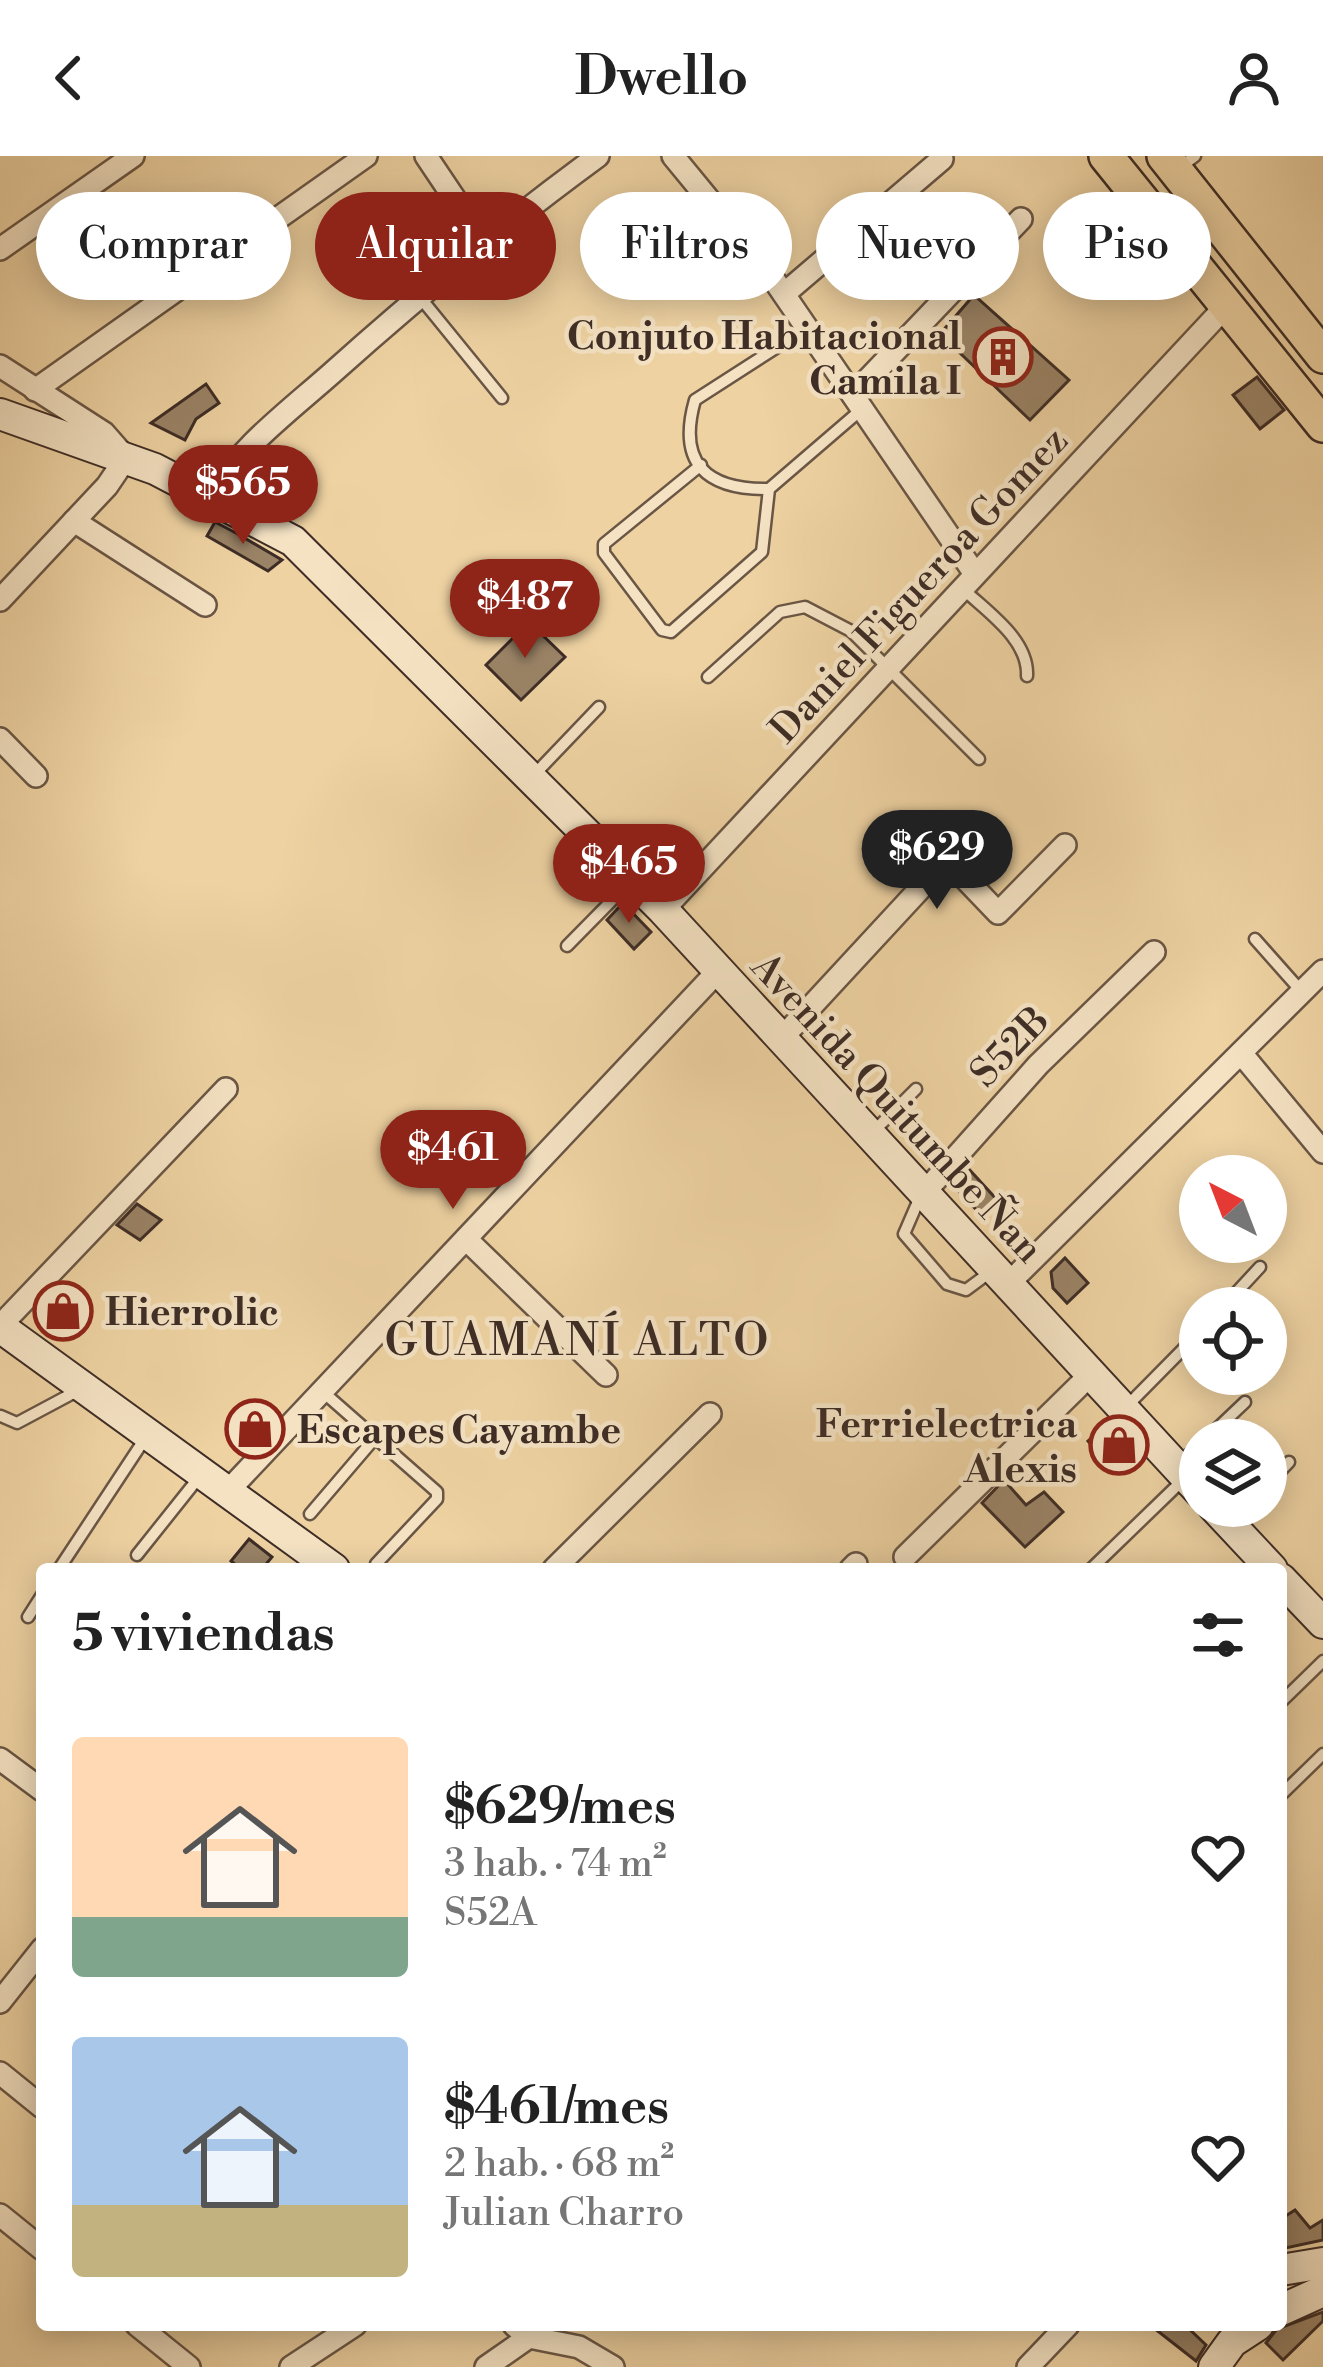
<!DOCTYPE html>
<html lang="es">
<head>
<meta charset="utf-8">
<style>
  body { margin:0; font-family:"Libre Bodoni",serif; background:#f2f2f2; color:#222; height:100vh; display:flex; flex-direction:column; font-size:45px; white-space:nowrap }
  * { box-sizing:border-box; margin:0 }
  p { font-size:39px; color:#767676 }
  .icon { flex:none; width:66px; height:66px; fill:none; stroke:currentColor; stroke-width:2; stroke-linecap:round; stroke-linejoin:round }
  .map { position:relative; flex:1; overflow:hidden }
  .sheet { position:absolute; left:36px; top:1407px; width:1251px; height:768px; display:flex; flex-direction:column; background:#fff; border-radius:12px; box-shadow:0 6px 30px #0003 }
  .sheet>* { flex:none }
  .top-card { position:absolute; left:36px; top:36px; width:1251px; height:108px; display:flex; gap:24px }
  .needle { width:78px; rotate:318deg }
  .tools { position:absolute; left:1179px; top:999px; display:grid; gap:24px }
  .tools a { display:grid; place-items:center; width:108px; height:108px; border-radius:50%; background:#fff; box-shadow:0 6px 30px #0003; font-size:60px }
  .price { position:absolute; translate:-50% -102px; padding:0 27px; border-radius:42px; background:#8f2418; color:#fff; font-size:39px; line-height:78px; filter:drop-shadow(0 3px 6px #0008) }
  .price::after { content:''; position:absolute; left:50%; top:72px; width:36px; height:27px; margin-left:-18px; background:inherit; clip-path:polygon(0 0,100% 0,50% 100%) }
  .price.current { background:#222; color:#fff }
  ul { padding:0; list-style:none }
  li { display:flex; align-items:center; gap:36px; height:300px; padding:0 36px }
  li span { display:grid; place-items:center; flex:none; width:336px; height:240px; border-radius:12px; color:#555 }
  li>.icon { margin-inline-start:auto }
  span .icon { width:144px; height:144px; fill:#fffc; stroke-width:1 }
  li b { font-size:51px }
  h2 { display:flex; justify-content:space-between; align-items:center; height:144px; padding:0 36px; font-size:51px }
  .pill { padding:0 42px; border-radius:54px; background:#fff; box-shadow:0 6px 30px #0003; font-size:42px; line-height:108px }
  .pill.current { background:#8f2418; color:#fff }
  header { display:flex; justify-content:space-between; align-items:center; height:156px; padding:0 36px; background:#fff; font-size:54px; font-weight:600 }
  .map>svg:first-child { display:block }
  .building { fill:#9a8366; stroke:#3e2d26; stroke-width:3 }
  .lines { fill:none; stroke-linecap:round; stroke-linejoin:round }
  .lane-casing { stroke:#6a5645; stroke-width:15 }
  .street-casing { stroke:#6a5645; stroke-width:26 }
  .secondary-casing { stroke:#3e2d26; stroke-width:34 }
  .primary-casing { stroke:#3e2d26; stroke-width:38 }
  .lane { stroke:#f4e2c3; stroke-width:10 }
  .street { stroke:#f4e2c3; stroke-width:21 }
  .secondary { stroke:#f4e2c3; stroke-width:30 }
  .primary { stroke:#eed2a2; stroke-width:33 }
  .labels { text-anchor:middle; stroke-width:9; stroke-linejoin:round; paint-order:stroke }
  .poi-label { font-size:39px; font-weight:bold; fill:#3e2d26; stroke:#f4e2c3; text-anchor:end }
  .street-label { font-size:39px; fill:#3e2d26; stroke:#f4e2c3 }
  .quarter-label { font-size:45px; letter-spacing:3px; fill:#3e2d26; stroke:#f4e2c3 }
</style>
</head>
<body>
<header><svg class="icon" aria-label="back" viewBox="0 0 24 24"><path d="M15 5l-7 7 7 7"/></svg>Dwello<svg class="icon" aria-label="person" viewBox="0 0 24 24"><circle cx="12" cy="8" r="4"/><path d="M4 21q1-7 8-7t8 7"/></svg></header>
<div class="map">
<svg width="1323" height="2211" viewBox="0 0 1323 2211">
  <rect width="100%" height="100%" fill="#eed2a2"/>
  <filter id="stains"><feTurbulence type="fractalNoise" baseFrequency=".00167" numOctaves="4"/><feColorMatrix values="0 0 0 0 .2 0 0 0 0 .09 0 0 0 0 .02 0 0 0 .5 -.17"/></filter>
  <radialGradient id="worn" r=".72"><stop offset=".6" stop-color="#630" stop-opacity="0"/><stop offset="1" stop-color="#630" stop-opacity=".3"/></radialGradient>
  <!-- building -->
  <g class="building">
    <polygon points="974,139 1069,224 1030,264 940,178"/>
    <polygon points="1257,221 1284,254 1260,273 1233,239"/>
    <polygon points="206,228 219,247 196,263 185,284 151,267"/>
    <polygon points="215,366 236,377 282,404 268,415 207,380"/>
    <polygon points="529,466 565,501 521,544 486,509"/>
    <polygon points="623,747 651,776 634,793 607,764"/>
    <polygon points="967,1011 999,1046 983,1061 952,1028"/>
    <polygon points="137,1048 161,1064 140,1084 117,1069"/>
    <polygon points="1065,1102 1088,1127 1067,1147 1053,1132 1051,1116"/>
    <polygon points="1107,1267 1127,1289 1108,1307 1088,1285"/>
    <polygon points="1004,1324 1026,1349 1044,1336 1063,1356 1025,1391 982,1347"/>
    <polygon points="249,1383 272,1401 262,1413 241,1413 231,1405"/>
    <polygon points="1295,2054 1310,2072 1323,2064 1323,2084 1281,2093 1281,2063"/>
    <polygon points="1323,2156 1323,2165 1283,2204 1266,2187 1277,2173"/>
    <polygon points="1150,2169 1185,2169 1206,2189 1196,2205"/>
  </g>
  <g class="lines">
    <!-- lane casing -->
    <g class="lane-casing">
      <g id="lane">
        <polyline points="1178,13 1195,0"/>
        <polyline points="419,140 502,242"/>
        <polyline points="701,309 604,388 604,397 662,474 671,476 762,396 769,333 862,253"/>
        <path d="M769,333C706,334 677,307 695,244L807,172"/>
        <path d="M962,432C986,455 1029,483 1027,520"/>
        <polyline points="708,521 780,456 805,451 851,475 979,603"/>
        <polyline points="533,620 599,551"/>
        <polyline points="1255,783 1302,836"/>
        <polyline points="567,790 630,726"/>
        <polyline points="875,974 916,933"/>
        <polyline points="920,1041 904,1078 947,1128 966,1134 993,1114"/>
        <polyline points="1222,1152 1260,1111"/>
        <polyline points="322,1235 437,1336 437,1343 376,1408"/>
        <polyline points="1125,1252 1200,1176"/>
        <polyline points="1,1260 17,1267 77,1235"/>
        <polyline points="1205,1284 1245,1246"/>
        <polyline points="1178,1309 1200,1288"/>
        <polyline points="1266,1330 1289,1306"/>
        <polyline points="310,1358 375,1282"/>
        <polyline points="1230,1364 1247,1350"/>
        <polyline points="137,1399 200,1320"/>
        <polyline points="59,1413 146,1281"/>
        <polyline points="1091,1413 1183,1324"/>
        <polyline points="28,1461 42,1439"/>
        <polyline points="1281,1546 1323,1505"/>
        <polyline points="1281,1639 1323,1598"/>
      </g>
    </g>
    <!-- street casing -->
    <g class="street-casing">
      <g id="street">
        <polyline points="426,0 483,85"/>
        <polyline points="673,0 770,118 975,418"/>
        <polyline points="0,93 133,0"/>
        <polyline points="784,138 942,3"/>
        <polyline points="0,210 104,277 126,302 107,330 0,444"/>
        <polyline points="35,234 366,0"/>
        <polyline points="853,239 1021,63"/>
        <path d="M209,342C240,291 288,256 332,217C418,140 505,68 598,0"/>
        <polyline points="74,365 205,449"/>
        <polyline points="0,583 36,620"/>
        <polyline points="663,754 1225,151"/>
        <polyline points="781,883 942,709 953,710 998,757 1065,689"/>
        <polyline points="1241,897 1323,996"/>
        <polyline points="922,1039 1038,909 1154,796"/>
        <polyline points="466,1083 606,1219"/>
        <polyline points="1008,1128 1323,815"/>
        <polyline points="0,1170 226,933"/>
        <polyline points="228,1335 719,814"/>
        <polyline points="905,1401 1090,1219"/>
        <polyline points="554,1413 710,1258"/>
        <polyline points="851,1413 856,1408"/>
        <polyline points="0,1603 42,1634"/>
        <polyline points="0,1846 42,1793"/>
        <polyline points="0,1917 42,1951"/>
        <polyline points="0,2059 42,2093"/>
        <polyline points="137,2169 189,2211"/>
        <polyline points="514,2169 529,2181 579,2191 613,2211"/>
        <polyline points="291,2211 355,2169"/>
        <polyline points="486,2211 529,2181"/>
        <polyline points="1028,2211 1068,2169"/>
      </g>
    </g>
    <!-- secondary casing -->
    <g class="secondary-casing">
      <g id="secondary">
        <polyline points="0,258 155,313 293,385 663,754 1200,1336"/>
        <polyline points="0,1171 334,1413"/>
        <polyline points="1213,1350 1272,1413"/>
        <polyline points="1281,1423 1323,1467"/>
        <polyline points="1281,2114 1323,2107"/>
        <polyline points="1281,2154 1323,2135"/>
        <polyline points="1214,2211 1232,2186 1258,2169"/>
      </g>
    </g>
    <!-- primary casing -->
    <g class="primary-casing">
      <g id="primary">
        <polyline points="1106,0 1323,269"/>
        <polyline points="1164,0 1323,200"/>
      </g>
    </g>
    <!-- lane -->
    <use href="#lane" class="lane"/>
    <!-- street -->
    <use href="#street" class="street"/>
    <!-- secondary -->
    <use href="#secondary" class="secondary"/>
    <!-- primary -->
    <use href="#primary" class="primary"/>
  </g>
  <!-- icons -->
  <defs>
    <g id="building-ring" transform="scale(3)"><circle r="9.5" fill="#f4e2c3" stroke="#8f2418" stroke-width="1.5"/><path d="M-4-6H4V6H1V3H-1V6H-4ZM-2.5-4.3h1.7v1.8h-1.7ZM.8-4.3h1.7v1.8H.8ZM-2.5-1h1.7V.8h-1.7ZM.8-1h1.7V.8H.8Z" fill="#8f2418"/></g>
    <g id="shop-ring" transform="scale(3)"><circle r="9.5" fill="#f4e2c3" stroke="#8f2418" stroke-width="1.5"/><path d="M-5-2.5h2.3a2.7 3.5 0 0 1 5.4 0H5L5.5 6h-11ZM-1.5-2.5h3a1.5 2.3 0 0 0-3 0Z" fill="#8f2418"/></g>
  </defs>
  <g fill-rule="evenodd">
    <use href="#building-ring" x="1003" y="201"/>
    <use href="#shop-ring" x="63" y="1155"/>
    <use href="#shop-ring" x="255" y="1273"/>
    <use href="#shop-ring" x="1119" y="1289"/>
  </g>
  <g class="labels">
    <!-- poi labels -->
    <g class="poi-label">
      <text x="961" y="193">Conjuto Habitacional<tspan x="961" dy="45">Camila I</tspan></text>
      <text x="105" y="1169" text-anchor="start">Hierrolic</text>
      <text x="1077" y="1281">Ferrielectrica<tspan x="1077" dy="45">Alexis</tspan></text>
      <text x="297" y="1287" text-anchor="start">Escapes Cayambe</text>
    </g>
    <!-- street labels -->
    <g class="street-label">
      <text transform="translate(918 428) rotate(-47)" y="14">Daniel Figueroa Gomez</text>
      <text transform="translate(1009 890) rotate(-46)" y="14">S52B</text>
      <text transform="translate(898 951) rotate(47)" y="14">Avenida Quitumbe Ñan</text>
    </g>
    <!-- quarter labels -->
    <g class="quarter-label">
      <text x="578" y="1199">GUAMANÍ ALTO</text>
    </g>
  </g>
  <rect width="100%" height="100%" filter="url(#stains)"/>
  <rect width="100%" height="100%" fill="url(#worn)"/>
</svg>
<div class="tools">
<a><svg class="needle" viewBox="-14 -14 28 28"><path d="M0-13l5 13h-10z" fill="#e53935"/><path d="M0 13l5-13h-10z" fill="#767676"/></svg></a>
<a><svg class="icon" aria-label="locate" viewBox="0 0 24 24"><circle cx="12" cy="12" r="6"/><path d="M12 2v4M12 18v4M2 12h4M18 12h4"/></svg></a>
<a><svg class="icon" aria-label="layers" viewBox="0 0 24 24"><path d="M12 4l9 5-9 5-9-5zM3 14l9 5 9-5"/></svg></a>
</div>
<b class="price" style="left:243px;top:391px">$565</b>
<b class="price" style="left:525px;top:505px">$487</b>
<b class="price current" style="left:937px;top:756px">$629</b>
<b class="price" style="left:629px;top:770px">$465</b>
<b class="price" style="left:453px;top:1056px">$461</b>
<div class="top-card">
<a class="pill">Comprar</a>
<a class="pill current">Alquilar</a>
<a class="pill">Filtros</a>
<a class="pill">Nuevo</a>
<a class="pill">Piso</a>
</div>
<section class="sheet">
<h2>5 viviendas<svg class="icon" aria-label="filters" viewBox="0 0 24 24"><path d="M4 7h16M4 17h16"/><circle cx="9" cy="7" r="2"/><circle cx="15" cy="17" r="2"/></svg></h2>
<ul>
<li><span style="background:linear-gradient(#ffd9b3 75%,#7fa58c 0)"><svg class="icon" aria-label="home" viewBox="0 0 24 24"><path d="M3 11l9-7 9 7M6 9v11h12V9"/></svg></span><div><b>$629/mes</b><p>3 hab. · 74 m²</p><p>S52A</p></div><svg class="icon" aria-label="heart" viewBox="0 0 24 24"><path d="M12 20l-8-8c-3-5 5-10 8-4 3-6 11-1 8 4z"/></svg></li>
<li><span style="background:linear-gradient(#a9c7e8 70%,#c2b280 0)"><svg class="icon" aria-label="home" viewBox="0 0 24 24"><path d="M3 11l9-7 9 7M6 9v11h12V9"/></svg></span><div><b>$461/mes</b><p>2 hab. · 68 m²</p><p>Julian Charro</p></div><svg class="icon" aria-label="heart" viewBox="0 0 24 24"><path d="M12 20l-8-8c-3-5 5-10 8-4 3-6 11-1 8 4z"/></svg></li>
</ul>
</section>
</div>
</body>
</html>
